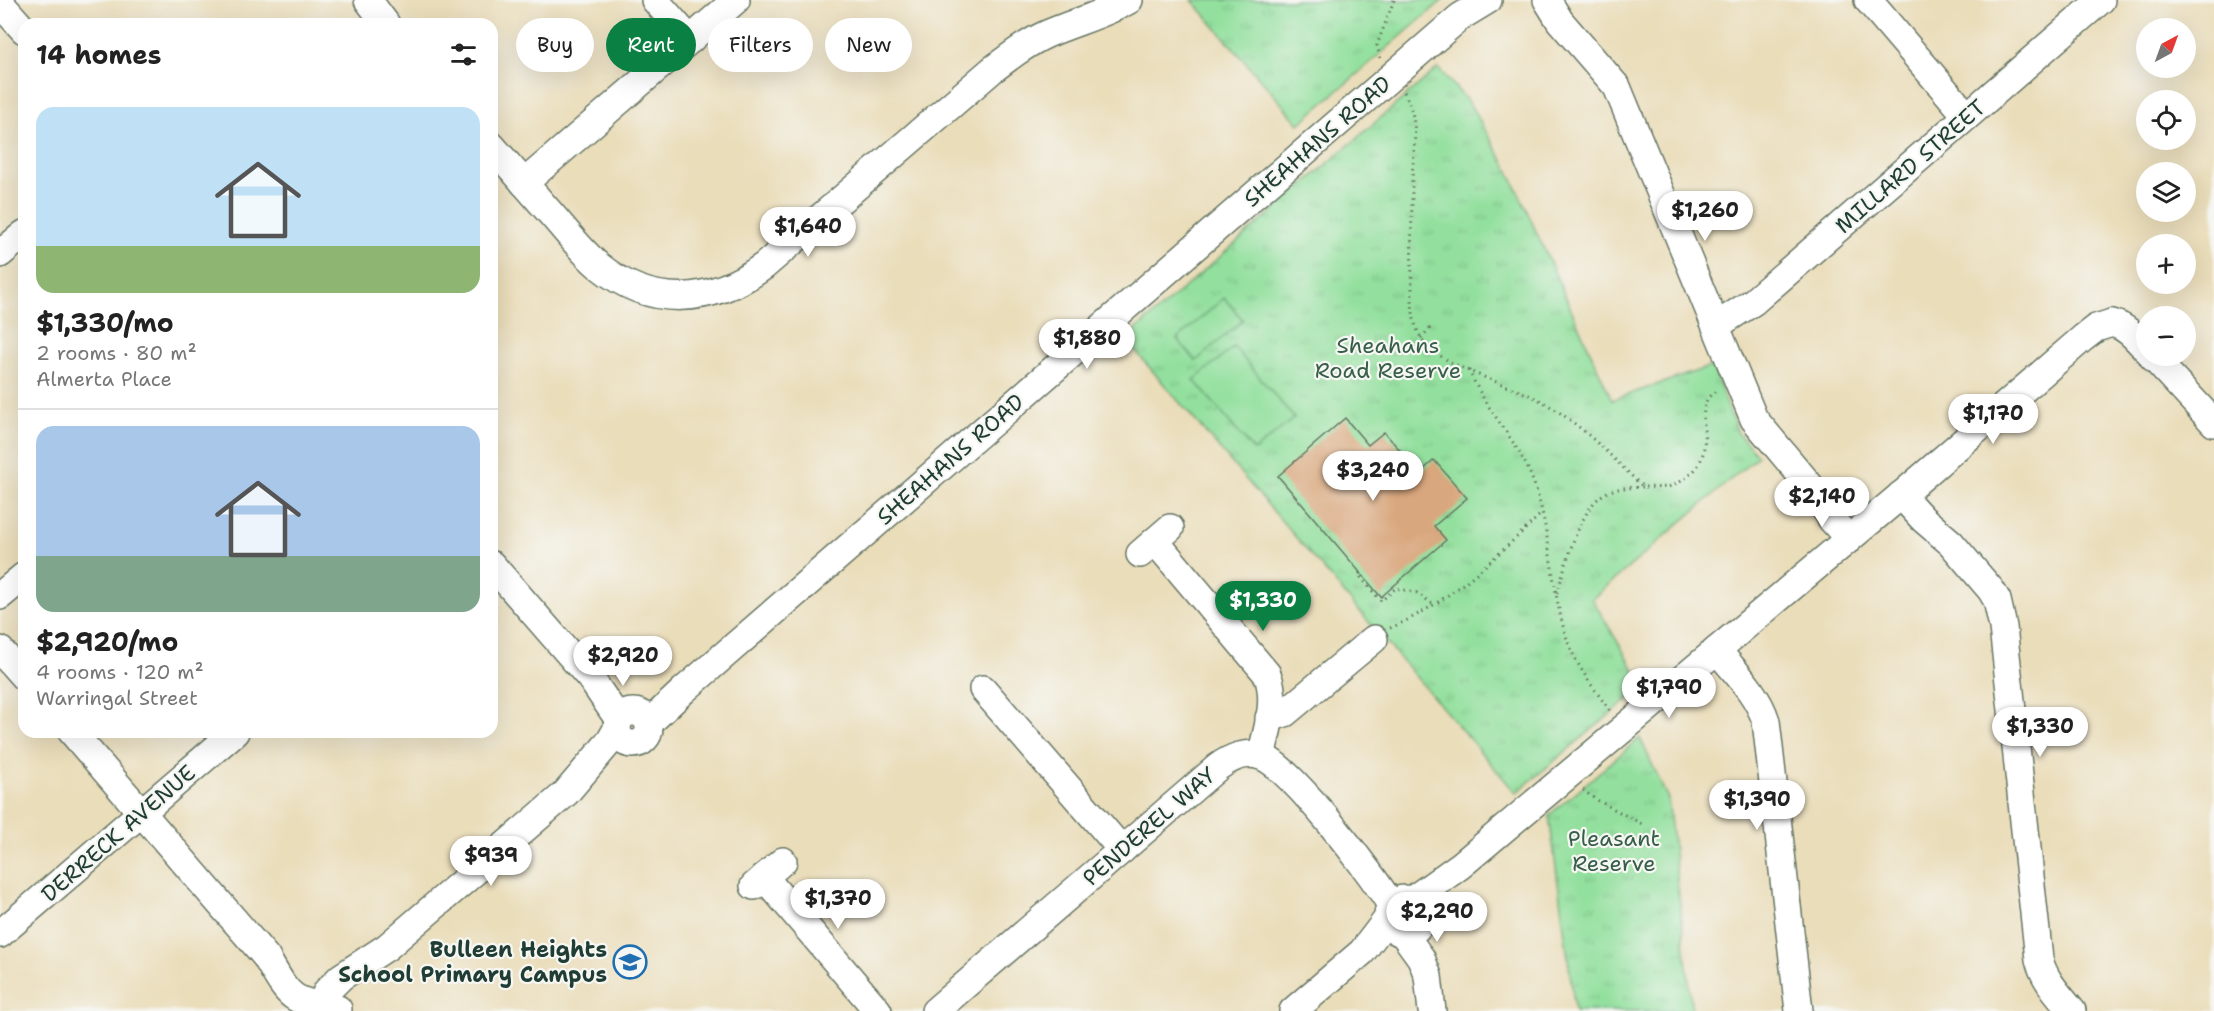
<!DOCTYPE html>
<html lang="en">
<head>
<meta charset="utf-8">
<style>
  body { margin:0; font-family:"Shantell Sans",sans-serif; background:#f6f6f6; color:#222; height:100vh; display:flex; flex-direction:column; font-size:22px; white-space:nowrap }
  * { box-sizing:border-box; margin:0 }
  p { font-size:20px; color:#767676 }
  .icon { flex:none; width:33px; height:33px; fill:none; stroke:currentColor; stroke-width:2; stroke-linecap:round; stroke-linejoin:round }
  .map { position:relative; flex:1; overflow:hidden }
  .sheet { position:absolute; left:18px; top:18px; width:480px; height:720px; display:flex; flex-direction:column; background:#fff; border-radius:18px; box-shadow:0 6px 24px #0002 }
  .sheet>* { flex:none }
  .top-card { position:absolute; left:516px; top:18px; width:570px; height:54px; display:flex; gap:12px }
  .needle { width:39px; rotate:41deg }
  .buttons { position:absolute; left:2136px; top:18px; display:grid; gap:12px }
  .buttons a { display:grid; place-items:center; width:60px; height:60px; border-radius:50%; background:#fff; box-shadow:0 6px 24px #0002; font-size:30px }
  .price { position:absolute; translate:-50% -51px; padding:0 14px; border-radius:21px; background:#fff; color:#222; font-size:20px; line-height:39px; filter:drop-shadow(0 2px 3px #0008) }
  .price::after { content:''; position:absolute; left:50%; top:36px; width:18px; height:14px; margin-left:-9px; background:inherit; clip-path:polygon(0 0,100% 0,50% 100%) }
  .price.selected { background:#0b8043; color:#fff }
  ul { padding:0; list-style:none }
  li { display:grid; align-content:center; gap:12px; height:318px; padding:0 18px }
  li+li { border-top:2px solid #e0e0e0 }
  li span { display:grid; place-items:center; height:186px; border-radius:18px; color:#555 }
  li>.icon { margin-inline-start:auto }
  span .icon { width:108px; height:108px; fill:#fffc; stroke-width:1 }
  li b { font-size:26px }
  h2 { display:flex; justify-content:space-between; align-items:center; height:72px; padding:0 18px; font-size:26px }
  .tag { padding:0 21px; border-radius:27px; background:#fff; box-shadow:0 6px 24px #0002; font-size:21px; line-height:54px }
  .tag.selected { background:#0b8043; color:#fff }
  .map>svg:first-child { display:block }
  .park { fill:url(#park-tufts); stroke:#598e69; stroke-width:1.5 }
  .pitch { fill:#93e09e; stroke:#598e69; stroke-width:1.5 }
  .building { fill:#d9a77e }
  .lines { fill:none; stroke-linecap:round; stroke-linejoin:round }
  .minor-casing { stroke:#667563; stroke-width:30 }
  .path { stroke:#667563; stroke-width:3; stroke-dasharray:1.5 4.5; stroke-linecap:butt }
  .minor { stroke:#fff; stroke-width:27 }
  .labels { text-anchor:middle; stroke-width:4.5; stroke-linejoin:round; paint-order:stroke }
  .street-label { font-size:22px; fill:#1f3d34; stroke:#f6f6f2 }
  .park-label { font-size:22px; fill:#365e49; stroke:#f6f6f2 }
  .poi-label { font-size:22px; font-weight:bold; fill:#1f3d34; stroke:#f6f6f2; text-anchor:end }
</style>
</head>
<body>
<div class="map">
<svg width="2214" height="1011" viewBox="0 0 2214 1011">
  <defs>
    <pattern id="park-tufts" width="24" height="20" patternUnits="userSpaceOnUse" patternTransform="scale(1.5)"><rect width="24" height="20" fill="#93e09e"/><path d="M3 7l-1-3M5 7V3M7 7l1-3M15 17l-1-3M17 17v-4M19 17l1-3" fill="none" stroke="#7ec189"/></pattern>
  </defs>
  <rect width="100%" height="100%" fill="#f6f6f2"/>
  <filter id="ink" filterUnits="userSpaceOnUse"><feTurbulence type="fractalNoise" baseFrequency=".0167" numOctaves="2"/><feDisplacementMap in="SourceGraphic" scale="12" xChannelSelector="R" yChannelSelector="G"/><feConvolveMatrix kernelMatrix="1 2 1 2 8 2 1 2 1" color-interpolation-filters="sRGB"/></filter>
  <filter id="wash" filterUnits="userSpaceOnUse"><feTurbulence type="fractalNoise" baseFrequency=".008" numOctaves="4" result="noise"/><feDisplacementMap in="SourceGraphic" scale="24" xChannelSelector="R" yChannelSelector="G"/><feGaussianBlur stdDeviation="1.35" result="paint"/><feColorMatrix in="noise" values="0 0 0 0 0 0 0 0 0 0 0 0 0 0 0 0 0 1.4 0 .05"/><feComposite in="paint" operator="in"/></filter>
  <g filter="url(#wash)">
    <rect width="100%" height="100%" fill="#eaddba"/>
    <!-- park -->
    <g class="park">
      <polygon points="1192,0 1443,0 1299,124"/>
      <polygon points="1438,68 1469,103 1508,169 1612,400 1712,366 1738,433 1758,456 1592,599 1644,686 1516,793 1125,339"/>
      <polygon points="1640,738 1668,799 1692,1011 1575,1011 1549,815"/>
    </g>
    <!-- pitch -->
    <g class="pitch">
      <polygon points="1224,298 1243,320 1196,361 1177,339"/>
      <polygon points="1234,347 1294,418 1254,451 1194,380"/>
    </g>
    <g id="blocks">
      <!-- building -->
      <polygon class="building" points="1345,418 1368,445 1384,432 1420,473 1434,460 1467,498 1434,526 1446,540 1381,597 1278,476"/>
    </g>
  </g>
  <g filter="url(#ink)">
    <use href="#blocks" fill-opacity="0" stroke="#667563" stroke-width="1.5"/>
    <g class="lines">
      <!-- minor casing -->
      <g class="minor-casing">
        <g id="minor">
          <polyline points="368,0 386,24"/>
          <polyline points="655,0 690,40"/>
          <polyline points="1547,0 1560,21 1617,87 1754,419 1816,493 1832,520 1849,539"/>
          <polyline points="1868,0 1967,116"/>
          <polyline points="0,3 24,30"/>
          <path d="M492,146C512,169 532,192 552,215C567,232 582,252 599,266C652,309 711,304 764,266L992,70C1009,57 1027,43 1047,34C1074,22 1103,15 1129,0"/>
          <polyline points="524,183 736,0"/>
          <polyline points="0,254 24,234"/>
          <path d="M2112,323C2127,327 2136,338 2146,349"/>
          <polyline points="1716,326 1753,302 2101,0"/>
          <polyline points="2152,356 2214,423"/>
          <path d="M1901,495L1923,519L1951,543L1991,590L1997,600L2003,627L2039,959C2044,980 2059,995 2072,1011"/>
          <path d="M1155,541L1267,674C1278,700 1267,730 1261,756"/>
          <polyline points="1140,554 1170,528"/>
          <polyline points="492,565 591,679 619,720"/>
          <polyline points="0,596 24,576"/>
          <polyline points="0,650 24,677"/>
          <path d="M1717,650C1735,672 1757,693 1766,721L1799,1011"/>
          <polyline points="983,689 1122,850"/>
          <circle cx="633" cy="728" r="16"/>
          <polyline points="1269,718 1285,713 1374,639"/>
          <polyline points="649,723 684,690 1460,17 1488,0"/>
          <path d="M72,732L266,957C291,1000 289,1000 338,1009"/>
          <polyline points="764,877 878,1011"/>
          <polyline points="754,886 783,861"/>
          <circle cx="1405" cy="916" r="17"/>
          <polyline points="1412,900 1461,865 1906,491 2083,338 2096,328 2112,323"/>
          <polyline points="1403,933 1421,958 1428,976 1432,1011"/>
          <polyline points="0,934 235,732"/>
          <polyline points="322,1011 322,1002 327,991 341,977 387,947 566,793 610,741 617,729"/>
          <path d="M935,1011L1218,767C1230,758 1246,751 1261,756C1290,766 1374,876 1391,905"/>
          <polyline points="1293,1011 1362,952 1388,918"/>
        </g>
      </g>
      <!-- path -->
      <g class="path">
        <polyline points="1380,58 1377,45 1394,0"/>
        <path d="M1404,92C1421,124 1413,148 1412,181C1412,215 1411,248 1412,282C1412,301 1411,323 1422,339C1441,368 1512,384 1543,402C1581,424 1612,457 1643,487C1651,487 1659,488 1667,487C1673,486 1679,483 1684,479C1726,453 1684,404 1719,390"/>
        <polyline points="1421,338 1433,325"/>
        <path d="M1469,370C1485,410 1518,440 1533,481C1552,532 1550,590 1568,642C1577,667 1595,690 1611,712"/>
        <polyline points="1360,573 1358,574 1381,601 1396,588 1417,593 1434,605"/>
        <path d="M1557,593C1566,565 1580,502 1610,491C1621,487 1632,488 1643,487"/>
        <path d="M1390,628C1448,604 1496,557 1541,514"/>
        <polyline points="1583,790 1595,799 1642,824"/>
      </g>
      <!-- minor -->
      <use href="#minor" class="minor"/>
    </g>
  </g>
  <!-- icons -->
  <defs>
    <g id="school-ring" transform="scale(1.725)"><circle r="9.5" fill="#f6f6f2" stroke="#1f6fb2" stroke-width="1.5"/><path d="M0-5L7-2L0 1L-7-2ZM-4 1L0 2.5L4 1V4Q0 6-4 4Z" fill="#1f6fb2"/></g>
  </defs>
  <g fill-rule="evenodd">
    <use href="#school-ring" x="630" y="962"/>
  </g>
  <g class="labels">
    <!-- street labels -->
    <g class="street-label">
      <text transform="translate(1317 141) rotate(-41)" y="8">SHEAHANS ROAD</text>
      <text transform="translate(1910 166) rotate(-41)" y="8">MILLARD STREET</text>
      <text transform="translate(950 459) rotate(-41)" y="8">SHEAHANS ROAD</text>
      <text transform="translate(1149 826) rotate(-41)" y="8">PENDEREL WAY</text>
      <text transform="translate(118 833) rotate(-41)" y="8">DERRECK AVENUE</text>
    </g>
    <!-- park labels -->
    <g class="park-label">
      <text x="1388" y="353">Sheahans<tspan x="1388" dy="25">Road Reserve</tspan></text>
      <text x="1614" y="846">Pleasant<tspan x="1614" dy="25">Reserve</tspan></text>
    </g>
    <!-- poi labels -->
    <g class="poi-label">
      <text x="607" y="957">Bulleen Heights<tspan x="607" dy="25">School Primary Campus</tspan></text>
    </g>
  </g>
</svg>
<div class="buttons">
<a><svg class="needle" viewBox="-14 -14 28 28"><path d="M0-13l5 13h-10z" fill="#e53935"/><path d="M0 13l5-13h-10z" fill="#767676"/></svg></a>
<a><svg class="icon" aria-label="locate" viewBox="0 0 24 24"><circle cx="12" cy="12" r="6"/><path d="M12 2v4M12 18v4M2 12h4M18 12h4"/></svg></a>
<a><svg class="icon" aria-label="layers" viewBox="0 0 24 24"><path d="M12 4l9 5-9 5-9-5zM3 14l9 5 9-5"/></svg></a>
<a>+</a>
<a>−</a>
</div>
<b class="price" style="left:1705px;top:242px">$1,260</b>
<b class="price" style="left:808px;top:258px">$1,640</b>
<b class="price" style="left:1087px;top:370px">$1,880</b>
<b class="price" style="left:1993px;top:445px">$1,170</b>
<b class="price" style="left:1373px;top:502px">$3,240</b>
<b class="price" style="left:1822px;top:528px">$2,140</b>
<b class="price selected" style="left:1263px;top:632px">$1,330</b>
<b class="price" style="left:623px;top:687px">$2,920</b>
<b class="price" style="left:1669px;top:719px">$1,790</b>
<b class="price" style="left:2040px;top:758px">$1,330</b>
<b class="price" style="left:1757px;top:831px">$1,390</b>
<b class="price" style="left:491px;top:887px">$939</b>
<b class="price" style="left:838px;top:930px">$1,370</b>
<b class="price" style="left:1437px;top:943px">$2,290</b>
<div class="top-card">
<a class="tag">Buy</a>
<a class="tag selected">Rent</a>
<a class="tag">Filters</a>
<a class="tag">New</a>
</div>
<section class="sheet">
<h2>14 homes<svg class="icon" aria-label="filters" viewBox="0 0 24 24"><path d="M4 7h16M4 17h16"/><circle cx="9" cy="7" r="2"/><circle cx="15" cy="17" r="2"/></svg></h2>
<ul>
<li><span style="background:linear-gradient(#bfe0f5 75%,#8fb573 0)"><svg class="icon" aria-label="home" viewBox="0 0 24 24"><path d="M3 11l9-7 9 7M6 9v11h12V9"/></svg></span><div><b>$1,330/mo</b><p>2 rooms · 80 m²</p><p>Almerta Place</p></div></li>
<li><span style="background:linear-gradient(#a9c7e8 70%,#7fa58c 0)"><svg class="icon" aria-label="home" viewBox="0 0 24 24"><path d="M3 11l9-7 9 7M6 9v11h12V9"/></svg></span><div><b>$2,920/mo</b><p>4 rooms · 120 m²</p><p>Warringal Street</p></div></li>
</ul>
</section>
</div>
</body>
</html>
